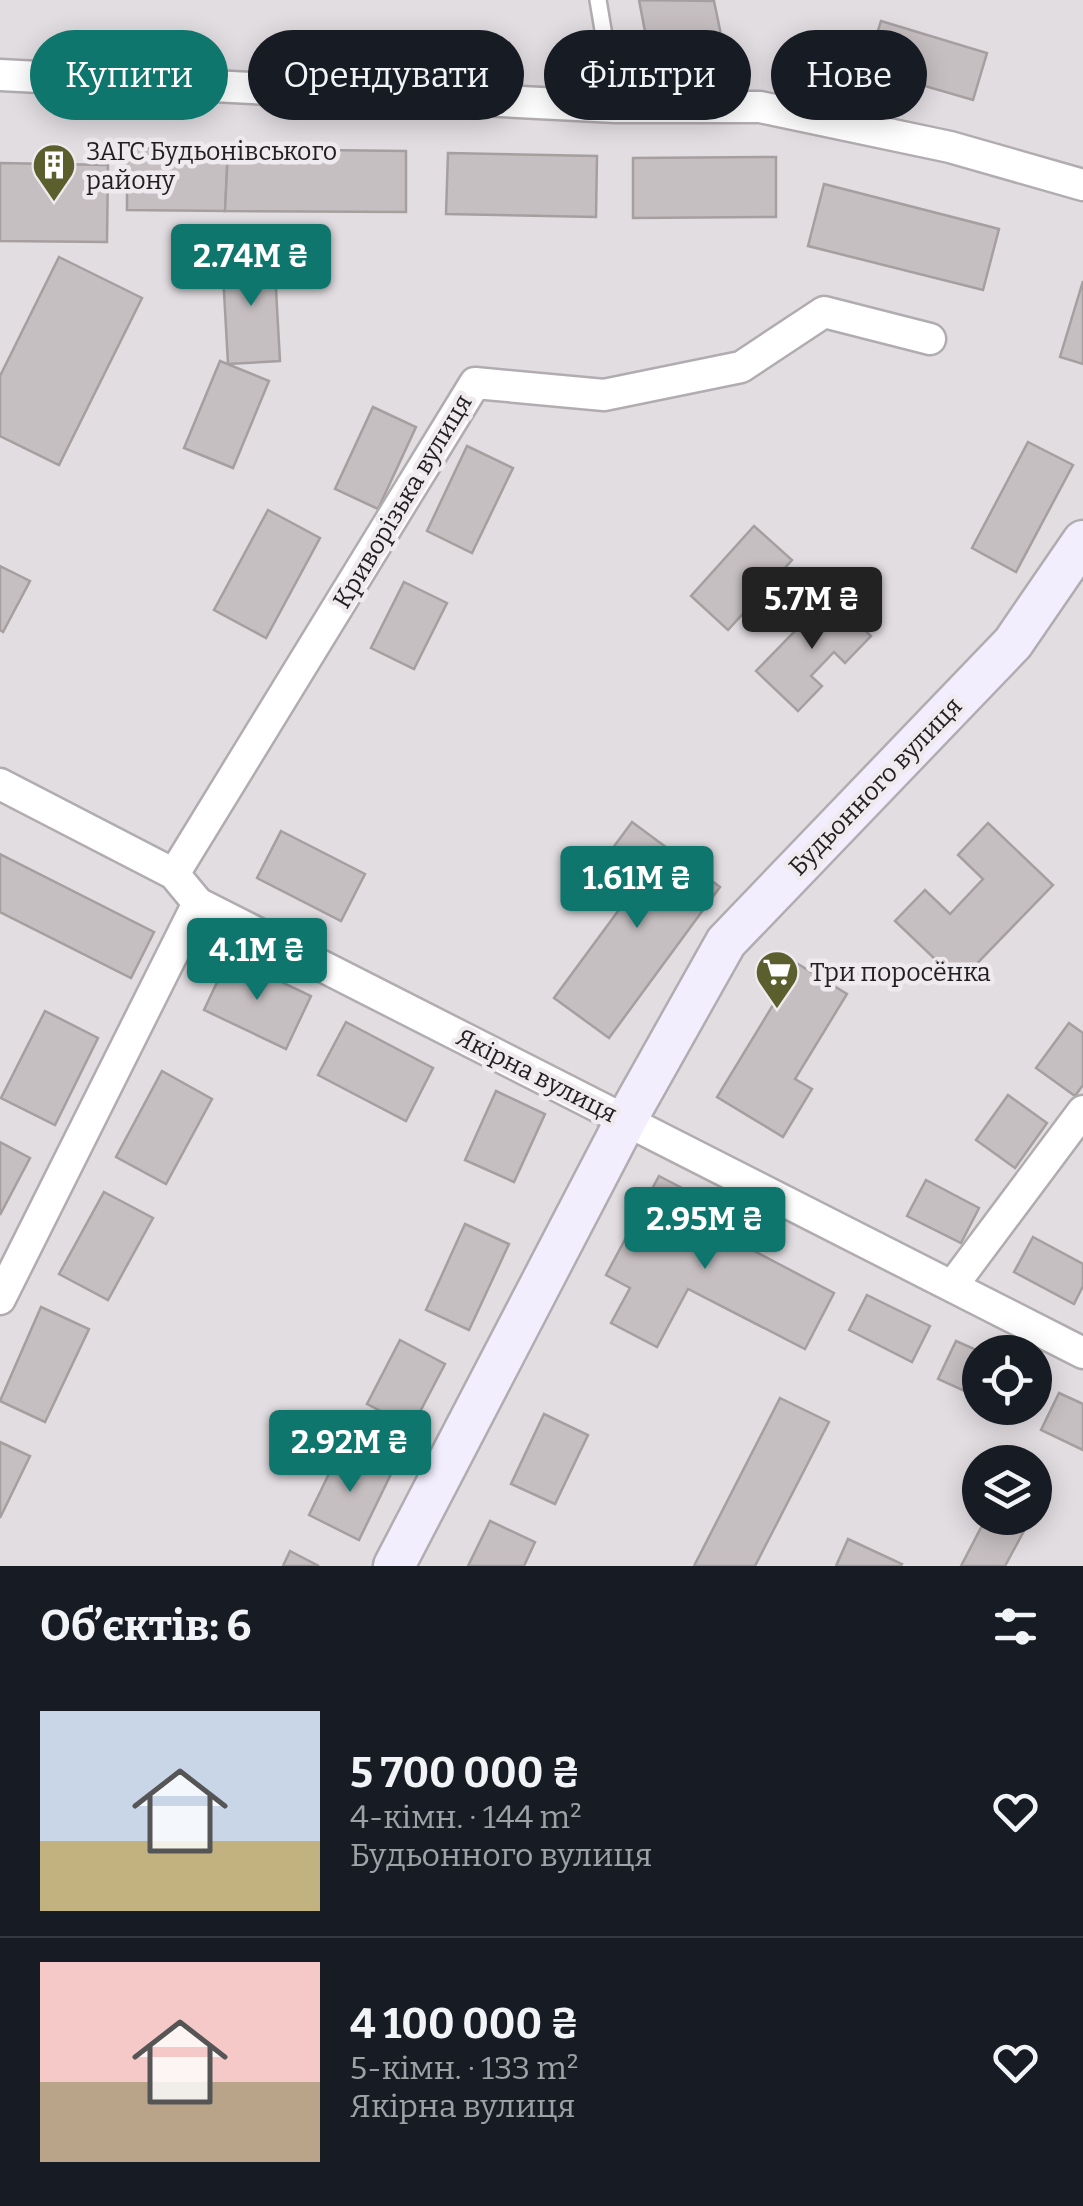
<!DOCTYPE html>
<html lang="uk">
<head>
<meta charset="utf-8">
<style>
  body { margin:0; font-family:Bitter,serif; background:#242831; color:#f1f3f6; height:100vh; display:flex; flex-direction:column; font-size:38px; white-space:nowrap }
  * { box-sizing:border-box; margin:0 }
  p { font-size:32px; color:#9ea1a6 }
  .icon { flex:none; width:55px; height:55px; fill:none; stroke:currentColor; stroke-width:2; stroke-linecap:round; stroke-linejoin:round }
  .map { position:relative; height:1566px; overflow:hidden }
  .panel { display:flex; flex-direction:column; background:#171b24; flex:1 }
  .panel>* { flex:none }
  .banner { position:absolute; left:30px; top:30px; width:1025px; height:90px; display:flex; gap:20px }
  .controls { position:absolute; left:962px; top:1335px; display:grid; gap:20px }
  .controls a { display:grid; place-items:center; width:90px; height:90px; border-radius:50%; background:#171b24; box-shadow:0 5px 25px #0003; font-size:50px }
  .price { position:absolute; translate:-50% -85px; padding:0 22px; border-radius:10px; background:#0f766e; color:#fff; font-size:32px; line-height:65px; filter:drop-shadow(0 2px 5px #0008) }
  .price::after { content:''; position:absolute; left:50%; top:60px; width:30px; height:22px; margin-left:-15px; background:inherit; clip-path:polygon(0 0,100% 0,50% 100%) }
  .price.on { background:#222; color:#fff }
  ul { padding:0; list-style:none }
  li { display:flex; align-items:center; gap:30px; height:250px; padding:0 40px }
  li+li { border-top:2px solid #363941 }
  li span { display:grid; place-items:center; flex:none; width:280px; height:200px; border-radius:0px; color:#555 }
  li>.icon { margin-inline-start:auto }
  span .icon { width:120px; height:120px; fill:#fffc; stroke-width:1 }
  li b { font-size:42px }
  h2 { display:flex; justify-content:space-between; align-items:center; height:120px; padding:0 40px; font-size:42px }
  .chip { padding:0 35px; border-radius:45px; background:#171b24; box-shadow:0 5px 25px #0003; font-size:35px; line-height:90px }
  .chip.on { background:#0f766e; color:#fff }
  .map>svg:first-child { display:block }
  .building { fill:#c6bfc1; stroke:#a59fa0; stroke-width:2.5 }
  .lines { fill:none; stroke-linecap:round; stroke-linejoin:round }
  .service-casing { stroke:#b1acb0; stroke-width:20 }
  .minor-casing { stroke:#b1acb0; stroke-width:35 }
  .secondary-casing { stroke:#b1acb0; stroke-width:45 }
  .service { stroke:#fff; stroke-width:15 }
  .minor { stroke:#fff; stroke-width:30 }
  .secondary { stroke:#f3eefe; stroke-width:40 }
  .labels { text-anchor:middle; stroke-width:9; stroke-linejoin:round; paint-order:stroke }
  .poi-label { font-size:25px; fill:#211f21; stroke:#efeaee; text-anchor:start }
  .street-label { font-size:25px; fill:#211f21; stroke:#efeaee }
</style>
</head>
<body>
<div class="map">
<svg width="1083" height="1566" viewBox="0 0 1083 1566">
  <rect width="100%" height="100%" fill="#e2dde1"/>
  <!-- building -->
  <g class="building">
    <polygon points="639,0 714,1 724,49 651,63"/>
    <polygon points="881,21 987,53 973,100 866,69"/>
    <polygon points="127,148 228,149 225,211 127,210"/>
    <polygon points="228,149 406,151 406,212 225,211"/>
    <polygon points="448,153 597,156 596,217 446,214"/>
    <polygon points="776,157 776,217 633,218 633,158"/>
    <polygon points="0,163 108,165 107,242 0,241"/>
    <polygon points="824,184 999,229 983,290 808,246"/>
    <polygon points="274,253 280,361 228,364 222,256"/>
    <polygon points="59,257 142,298 59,465 0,436 0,376"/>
    <polygon points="1083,281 1083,364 1060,357"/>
    <polygon points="220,361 269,381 233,468 184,448"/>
    <polygon points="373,407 416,427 378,509 335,489"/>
    <polygon points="1028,442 1073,465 1016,572 972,548"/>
    <polygon points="467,446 513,468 472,553 427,531"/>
    <polygon points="268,510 320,538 266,638 214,610"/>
    <polygon points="754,526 792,560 728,630 691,596"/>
    <polygon points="0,566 30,581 3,632 0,630"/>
    <polygon points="404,582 447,603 414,669 371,648"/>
    <polygon points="829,596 871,636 845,663 834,652 811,676 822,686 798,711 756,671"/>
    <polygon points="632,822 720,887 609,1038 554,998 638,884 604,860"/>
    <polygon points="988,823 1053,885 959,982 895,921 925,890 950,914 983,879 958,855"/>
    <polygon points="281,831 365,874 341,921 257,878"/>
    <polygon points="0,854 154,932 131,978 0,912"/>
    <polygon points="229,957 311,996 286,1049 204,1010"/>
    <polygon points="798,964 847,994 795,1079 812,1089 783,1137 717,1097"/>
    <polygon points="45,1011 98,1038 55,1125 1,1098"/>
    <polygon points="346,1022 433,1068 406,1121 318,1075"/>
    <polygon points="1069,1023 1083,1033 1083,1085 1075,1096 1036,1068"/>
    <polygon points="162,1071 212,1099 166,1184 116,1157"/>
    <polygon points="496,1091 545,1114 514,1182 465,1160"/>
    <polygon points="1008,1095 1047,1123 1015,1168 976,1140"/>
    <polygon points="0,1142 30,1158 0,1215"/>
    <polygon points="659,1176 728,1212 718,1232 834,1293 805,1349 688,1289 657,1347 611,1323 630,1288 606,1275"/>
    <polygon points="926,1180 979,1208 961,1243 907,1216"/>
    <polygon points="104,1192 153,1218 108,1300 59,1274"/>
    <polygon points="465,1224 509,1244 469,1330 426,1310"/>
    <polygon points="1033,1237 1083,1264 1083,1286 1074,1304 1014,1272"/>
    <polygon points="867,1295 930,1326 912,1362 849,1330"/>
    <polygon points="41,1307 89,1329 45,1422 0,1401"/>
    <polygon points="400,1340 445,1364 412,1427 367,1404"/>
    <polygon points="956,1341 981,1352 980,1398 938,1379"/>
    <polygon points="1059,1393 1083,1404 1083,1450 1041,1430"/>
    <polygon points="780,1398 829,1422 755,1566 694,1566"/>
    <polygon points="544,1414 588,1435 555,1504 511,1484"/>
    <polygon points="0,1442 30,1456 0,1518"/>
    <polygon points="341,1449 391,1474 359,1540 309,1515"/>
    <polygon points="986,1518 1031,1518 1005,1566 961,1566"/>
    <polygon points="490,1521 535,1542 524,1566 468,1566"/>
    <polygon points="848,1539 902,1564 901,1566 836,1566"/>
    <polygon points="290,1551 319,1566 283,1566"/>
  </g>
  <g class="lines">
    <!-- service casing -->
    <g class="service-casing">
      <polyline id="service" points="598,0 616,107"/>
    </g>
    <!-- minor casing -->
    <g class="minor-casing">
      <g id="minor">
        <polyline points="0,75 616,107 760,107 950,147 1083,185"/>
        <polyline points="0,784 174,874 198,903 1083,1353"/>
        <polyline points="174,874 475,383 604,395 741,367 824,312 930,339"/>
        <polyline points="953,1285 1083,1111"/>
        <polyline points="0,1299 198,903"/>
      </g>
    </g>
    <!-- secondary casing -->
    <g class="secondary-casing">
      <polyline id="secondary" points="394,1566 626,1120 726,942 1013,643 1083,541"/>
    </g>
    <!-- service -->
    <use href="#service" class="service"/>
    <!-- minor -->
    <use href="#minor" class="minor"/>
    <!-- secondary -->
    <use href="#secondary" class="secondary"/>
  </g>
  <!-- icons -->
  <defs>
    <g id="building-pin" transform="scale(2.25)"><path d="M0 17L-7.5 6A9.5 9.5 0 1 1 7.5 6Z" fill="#5a5f2d" stroke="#efeaee"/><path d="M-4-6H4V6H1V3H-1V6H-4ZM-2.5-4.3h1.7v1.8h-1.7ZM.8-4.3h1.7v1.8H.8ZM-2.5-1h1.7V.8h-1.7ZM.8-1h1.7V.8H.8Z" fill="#fff"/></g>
    <g id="supermarket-pin" transform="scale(2.25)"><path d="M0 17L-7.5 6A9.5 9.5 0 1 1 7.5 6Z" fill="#5a5f2d" stroke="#efeaee"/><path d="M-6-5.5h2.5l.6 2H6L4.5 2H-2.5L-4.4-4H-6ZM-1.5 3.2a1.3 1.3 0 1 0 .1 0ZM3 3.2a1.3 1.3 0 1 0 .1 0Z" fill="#fff"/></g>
  </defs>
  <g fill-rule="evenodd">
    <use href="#building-pin" x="54" y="165"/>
    <use href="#supermarket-pin" x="777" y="972"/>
  </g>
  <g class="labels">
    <!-- poi labels -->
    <g class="poi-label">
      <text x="86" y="160">ЗАГС Будьонівського<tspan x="86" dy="29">району</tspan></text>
      <text x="810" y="981">Три поросёнка</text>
    </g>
    <!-- street labels -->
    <g class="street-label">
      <text transform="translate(402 501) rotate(-59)" y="9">Криворізька вулиця</text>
      <text transform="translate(875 786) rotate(-46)" y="9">Будьонного вулиця</text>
      <text transform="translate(537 1075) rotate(27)" y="9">Якірна вулиця</text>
    </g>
  </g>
</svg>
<div class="controls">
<a><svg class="icon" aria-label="locate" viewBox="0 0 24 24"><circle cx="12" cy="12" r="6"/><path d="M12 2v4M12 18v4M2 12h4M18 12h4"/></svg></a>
<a><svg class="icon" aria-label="layers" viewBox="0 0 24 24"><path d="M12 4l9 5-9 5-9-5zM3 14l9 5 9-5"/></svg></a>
</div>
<b class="price" style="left:251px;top:309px">2.74M ₴</b>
<b class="price on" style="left:812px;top:652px">5.7M ₴</b>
<b class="price" style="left:637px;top:931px">1.61M ₴</b>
<b class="price" style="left:257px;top:1003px">4.1M ₴</b>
<b class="price" style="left:705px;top:1272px">2.95M ₴</b>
<b class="price" style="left:350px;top:1495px">2.92M ₴</b>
<div class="banner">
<a class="chip on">Купити</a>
<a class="chip">Орендувати</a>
<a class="chip">Фільтри</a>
<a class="chip">Нове</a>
</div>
</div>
<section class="panel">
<h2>Об’єктів: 6<svg class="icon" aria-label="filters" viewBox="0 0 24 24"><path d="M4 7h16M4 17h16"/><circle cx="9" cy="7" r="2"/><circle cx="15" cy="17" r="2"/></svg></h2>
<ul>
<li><span style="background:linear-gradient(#c9d6e8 65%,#c2b280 0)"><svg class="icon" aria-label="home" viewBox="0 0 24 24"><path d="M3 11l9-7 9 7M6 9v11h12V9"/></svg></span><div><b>5 700 000 ₴</b><p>4-кімн. · 144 m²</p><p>Будьонного вулиця</p></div><svg class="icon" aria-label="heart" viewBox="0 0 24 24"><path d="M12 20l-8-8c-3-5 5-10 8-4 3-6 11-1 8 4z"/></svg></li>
<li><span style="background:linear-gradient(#f6c9c9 60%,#b9a48a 0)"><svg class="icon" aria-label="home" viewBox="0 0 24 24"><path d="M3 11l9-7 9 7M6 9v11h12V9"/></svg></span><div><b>4 100 000 ₴</b><p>5-кімн. · 133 m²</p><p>Якірна вулиця</p></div><svg class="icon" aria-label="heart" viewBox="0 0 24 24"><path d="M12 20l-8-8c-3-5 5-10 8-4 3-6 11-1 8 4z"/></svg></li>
</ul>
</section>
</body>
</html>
